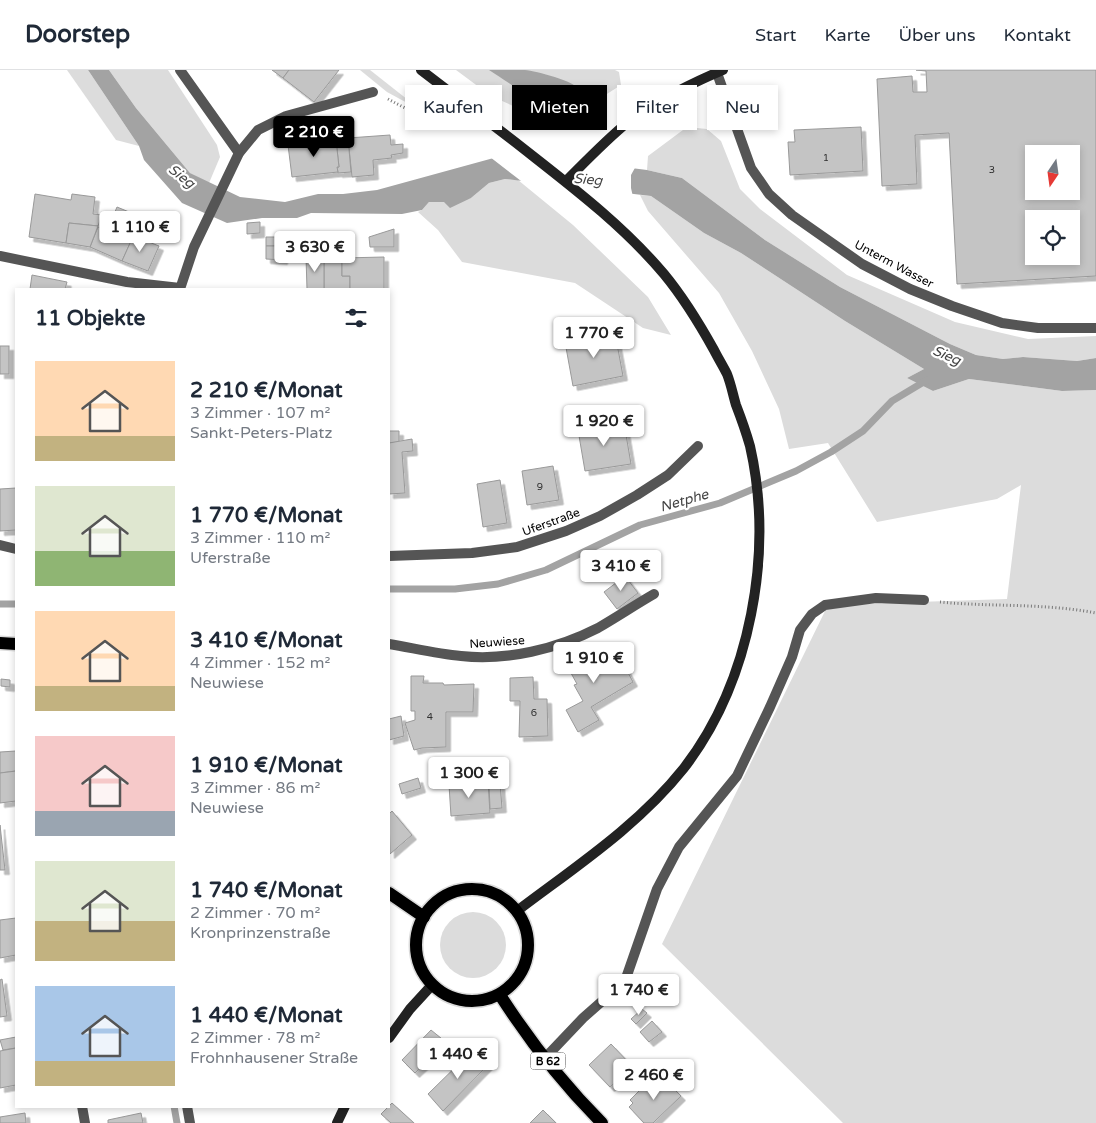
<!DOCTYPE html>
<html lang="de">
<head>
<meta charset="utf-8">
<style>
  body { margin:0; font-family:"Varela Round",sans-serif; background:#f6f6f7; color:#1f2937; height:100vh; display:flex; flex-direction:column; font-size:19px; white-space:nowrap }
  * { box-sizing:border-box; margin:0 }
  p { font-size:16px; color:#747a83 }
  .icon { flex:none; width:28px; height:28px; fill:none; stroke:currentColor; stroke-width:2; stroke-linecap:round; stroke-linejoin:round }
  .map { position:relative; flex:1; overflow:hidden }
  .drawer { position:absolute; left:15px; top:218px; width:375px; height:820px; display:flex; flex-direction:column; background:#fff; border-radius:0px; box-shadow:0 2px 8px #0003 }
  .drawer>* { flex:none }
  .hud { position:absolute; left:405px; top:15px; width:475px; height:45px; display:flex; gap:10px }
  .needle { width:32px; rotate:193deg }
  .buttons { position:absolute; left:1025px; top:75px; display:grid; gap:10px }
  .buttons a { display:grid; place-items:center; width:55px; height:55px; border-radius:0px; background:#fff; box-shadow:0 2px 8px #0003; font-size:25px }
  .price { position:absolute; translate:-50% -42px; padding:0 11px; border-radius:5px; background:#fff; color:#222; font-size:16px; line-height:32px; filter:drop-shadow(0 1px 2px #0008) }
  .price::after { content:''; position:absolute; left:50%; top:30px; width:15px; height:11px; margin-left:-8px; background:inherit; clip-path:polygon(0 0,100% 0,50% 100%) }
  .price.active { background:#000; color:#fff }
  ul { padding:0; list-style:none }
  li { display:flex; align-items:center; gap:15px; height:125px; padding:0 20px }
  li span { display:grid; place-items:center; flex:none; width:140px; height:100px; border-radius:0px; color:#555 }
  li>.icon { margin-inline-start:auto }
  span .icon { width:60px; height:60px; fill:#fffc; stroke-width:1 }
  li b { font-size:21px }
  h2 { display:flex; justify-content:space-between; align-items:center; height:60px; padding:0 20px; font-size:21px }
  .pill { padding:0 18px; border-radius:0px; background:#fff; box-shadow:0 2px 8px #0003; font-size:18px; line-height:45px }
  .pill.active { background:#000; color:#fff }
  header { display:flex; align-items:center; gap:30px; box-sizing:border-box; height:70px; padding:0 25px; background:#fff; border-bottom:1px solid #e0e1e3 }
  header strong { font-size:24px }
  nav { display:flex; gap:28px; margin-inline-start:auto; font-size:18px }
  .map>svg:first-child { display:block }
  .green { fill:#dcdcdc }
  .water { fill:#a3a3a3 }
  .pier { fill:#fff }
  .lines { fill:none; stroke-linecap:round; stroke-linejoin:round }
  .stream { stroke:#a3a3a3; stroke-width:7 }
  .building { fill:#c4c4c4; stroke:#999; fill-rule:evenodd; filter:url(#shadow) }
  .primary-casing { stroke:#dbdbdb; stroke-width:15 }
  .path { stroke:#777; stroke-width:3; stroke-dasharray:1 2.5; stroke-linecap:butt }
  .lane { stroke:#555; stroke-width:10 }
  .street { stroke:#555; stroke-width:10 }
  .secondary { stroke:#222; stroke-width:10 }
  .primary { stroke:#000; stroke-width:12 }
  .labels { text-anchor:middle; stroke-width:4.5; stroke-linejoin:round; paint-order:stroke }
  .number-label { font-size:10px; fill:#313131 }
  .shield { fill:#fff; stroke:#4c4c4c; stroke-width:1 }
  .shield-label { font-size:11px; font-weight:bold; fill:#000 }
  .street-label { font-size:12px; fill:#000; stroke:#fff }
  .water-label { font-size:14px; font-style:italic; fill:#444; stroke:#fff }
</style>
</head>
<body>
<header>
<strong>Doorstep</strong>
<nav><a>Start</a><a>Karte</a><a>Über uns</a><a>Kontakt</a></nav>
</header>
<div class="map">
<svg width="1096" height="1053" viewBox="0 0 1096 1053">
  <defs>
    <filter id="shadow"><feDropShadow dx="4.5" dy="4.5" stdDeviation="0" flood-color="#0004"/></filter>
  </defs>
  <rect width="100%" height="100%" fill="#fff"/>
  <!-- green -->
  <g class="green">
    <polygon points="67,0 88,0 139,76 116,70"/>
    <polygon points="109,0 168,0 217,75 220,87 209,113 190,103 136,38"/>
    <polygon points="360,0 370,0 422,41 387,22"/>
    <polygon points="456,0 615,0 619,2 621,15 588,36 571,50 562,53 546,52 525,44 511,35 491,26"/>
    <polygon points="687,57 707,59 721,71 740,119 760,139 847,205 955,252 1028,269 1096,266 1096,288 1077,291 1023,287 1003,289 976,285 950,274 840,217 765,170 682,108 647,100 648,86"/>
    <polygon points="505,109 518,110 573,155 648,227 671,265 643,258 575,213 462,192 438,160 418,142 422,140 429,132 444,132 471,128 489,113"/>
    <polygon points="640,125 651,126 704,163 741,183 845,251 924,299 907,308 933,321 969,309 1062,321 1096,320 1096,1053 843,1053 662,874 828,535 1007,529 1021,415 997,429 877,452 828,373 789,379 779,339 752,281 719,223 648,141"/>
    <circle cx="473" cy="875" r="33"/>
  </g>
  <!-- water -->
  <g class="water">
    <polygon points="88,0 109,0 136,38 190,103 240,127 285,132 318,124 343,124 377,120 512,83 647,100 682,108 765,170 840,217 950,274 976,285 1003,289 1023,287 1077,291 1096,288 1096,320 1062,321 969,309 933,321 907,308 924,299 845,251 741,183 704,163 651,126 505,109 489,113 471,128 450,138 444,132 429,132 422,140 402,144 311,143 297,148 262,148 227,153 182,133 144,90 139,76"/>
    <path d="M489,0C501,0 514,0 525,0C536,1 575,11 580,20L579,25C576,27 571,32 566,33C544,40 508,12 489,0Z"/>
  </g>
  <!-- pier -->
  <polygon class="pier" points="512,80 636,96 631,105 631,118 633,127 525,114 490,87"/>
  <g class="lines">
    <!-- stream -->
    <g class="stream">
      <polyline points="389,519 455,519 498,514 546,500 640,455 720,433 796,401 831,382 863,361 892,331 927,310"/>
      <polyline points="0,534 16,534"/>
      <polyline points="174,1036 177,1053"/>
    </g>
  </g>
  <!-- building -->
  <g class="building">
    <polygon points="272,0 289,0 283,8"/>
    <polygon points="339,0 314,32 283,8 289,0"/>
    <path d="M916,0H1096V206L957,214L949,63L915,65L917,114L882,116L877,9L912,6L913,22H927L926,1ZM1034,84H1071V121H1034ZM1034,149H1071V186H1034Z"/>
    <polygon points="861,57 863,101 790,105 788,72 795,72 794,60"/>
    <polygon points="390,65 391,75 403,74 403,83 391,85 392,88 373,90 374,105 352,107 348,68"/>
    <polygon points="348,68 351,102 338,103 337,97 339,97 336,70"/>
    <polygon points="336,70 339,97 337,97 338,102 292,107 288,75"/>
    <polygon points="35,124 71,130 72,124 95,127 93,144 102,145 98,156 69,153 66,173 29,167"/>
    <polygon points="117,137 146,149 139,168 131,165 129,170 131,171 122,191 90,177 98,157 107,161"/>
    <polygon points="260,152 260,163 247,164 247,153"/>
    <polygon points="69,153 98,156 90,177 66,173"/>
    <polygon points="394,159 394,177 370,177 369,167"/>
    <polygon points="131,165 159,176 148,201 122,191 131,171 129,170"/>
    <polygon points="266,167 277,167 278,176 266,176"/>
    <polygon points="266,176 283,176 283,190 266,189"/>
    <polygon points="342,186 342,206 350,206 350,219 324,219 324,187"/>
    <polygon points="306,187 324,187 324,219 305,219 307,219"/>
    <polygon points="384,187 384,219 350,219 350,206 342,206 342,188"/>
    <polygon points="32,205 67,212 65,219 30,219"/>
    <polygon points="615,263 623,306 573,316 565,272"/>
    <rect x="0" y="276" width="9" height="28"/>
    <polygon points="624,353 631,394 585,401 578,360"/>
    <polygon points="389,361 399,361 399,372 389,373"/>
    <polygon points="412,369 413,381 402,382 405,423 389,424 389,373"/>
    <polygon points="553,396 559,430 527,435 522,401"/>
    <polygon points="500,410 507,453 483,457 477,414"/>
    <polygon points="16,418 16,460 0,461 0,419"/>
    <polygon points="625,506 638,523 617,539 604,522"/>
    <polygon points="601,575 612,595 615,593 619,600 625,597 633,612 591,637 599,650 578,662 566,640 583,631 574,615 577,614 566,594"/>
    <polygon points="411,606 424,606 423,613 443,613 444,615 474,614 473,642 446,642 446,677 422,678 414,680 405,653 415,650 415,641 411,641"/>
    <polygon points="533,607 534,629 547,629 548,666 519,667 520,631 510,631 510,608"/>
    <polygon points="1,609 10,610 10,617 1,616"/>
    <polygon points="401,646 404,666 389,670 389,649"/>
    <polygon points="16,681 16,701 0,703 0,682"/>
    <polygon points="16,701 16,731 0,733 0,703"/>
    <polygon points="418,708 421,718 402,724 399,714"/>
    <polygon points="488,712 490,743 451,746 449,715"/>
    <polygon points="500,713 502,738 490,739 489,714"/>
    <polygon points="392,741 412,765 390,784 389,744"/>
    <polygon points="0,755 5,800 0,800"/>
    <polygon points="16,848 16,885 0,888 0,850"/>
    <polygon points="2,909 7,946 0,947 0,910"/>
    <polygon points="642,939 647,943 636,954 631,949"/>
    <polygon points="652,951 662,962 649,972 640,962"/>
    <polygon points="431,960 447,973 415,1003 402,990"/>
    <polygon points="16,967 16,978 3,980 0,970"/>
    <polygon points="611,974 632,996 624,1004 627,1008 620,1015 617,1011 610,1017 589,995"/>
    <polygon points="16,978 16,1015 0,1018 0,981"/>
    <polygon points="474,979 489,994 443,1041 428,1024"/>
    <polygon points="661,1006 681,1026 653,1053 644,1053 629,1037 633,1033 630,1030 643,1017 646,1021"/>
    <polygon points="392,1033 414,1053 391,1053 381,1044"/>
    <polygon points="543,1040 556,1053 530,1053"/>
    <polygon points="25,1043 26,1053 0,1053 0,1047"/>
    <polygon points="141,1043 143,1053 108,1053 108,1050"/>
  </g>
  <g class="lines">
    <!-- primary casing -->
    <g class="primary-casing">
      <g id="primary">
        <polyline points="0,573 16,574"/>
        <circle cx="472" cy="875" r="56"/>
        <polyline points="389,823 424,847"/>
        <path d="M500,925C529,970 563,1014 602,1053"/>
      </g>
    </g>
    <!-- path -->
    <g class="path">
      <path d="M388,29C408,40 431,52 455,48"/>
      <path d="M940,532C992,537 1044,533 1096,543"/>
    </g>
    <!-- lane -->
    <polyline class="lane" points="545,988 583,948 625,911 657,819 679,777 737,706 770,637 792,587 800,560 812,544 825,535 876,528 924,530"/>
    <!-- street -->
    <g class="street">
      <polyline points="180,0 239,83"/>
      <polyline points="717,3 751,98 769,124 792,145 862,194 910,219 952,236 1002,253 1038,258 1096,258"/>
      <polyline points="0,186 127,212 180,218"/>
      <polyline points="180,219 194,177 239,83 258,60 286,46 373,22"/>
      <polyline points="0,475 16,479"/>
      <polyline points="389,486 472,483 517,477 566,461 600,446 637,425 668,405 698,376"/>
      <path d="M389,574C413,578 437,584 461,586C507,591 557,579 598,558C617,547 635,535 654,524"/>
      <polyline points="82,1036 85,1053"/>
      <polyline points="187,1036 190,1053"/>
    </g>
    <!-- secondary -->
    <g class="secondary">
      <path d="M421,0C452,24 484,48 515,72C567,113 621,153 664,204C683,227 699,253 714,280C718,288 723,296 727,304C731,314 733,325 736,335C741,348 746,362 750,376C774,482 751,611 684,698C638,756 575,797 517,841"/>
      <path d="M566,111C586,91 606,70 628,52C656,31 690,14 723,0"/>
      <polyline points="389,968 410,939 432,915"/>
      <polyline points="337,1053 345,1036"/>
    </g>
    <!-- primary -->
    <use href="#primary" class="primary"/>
  </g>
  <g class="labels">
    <!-- number labels -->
    <g class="number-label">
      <text x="826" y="91">1</text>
      <text x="992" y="103">3</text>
      <text x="540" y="420">9</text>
      <text x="534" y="646">6</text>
      <text x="430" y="650">4</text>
    </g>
    <!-- shield labels -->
    <rect class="shield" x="530.5" y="982.5" width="35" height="17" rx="4"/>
    <g class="shield-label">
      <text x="548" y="995">B 62</text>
    </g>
    <!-- street labels -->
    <g class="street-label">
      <text transform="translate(894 194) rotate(28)" y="4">Unterm Wasser</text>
      <text transform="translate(551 452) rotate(-20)" y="4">Uferstraße</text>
      <text transform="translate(497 572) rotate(-4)" y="4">Neuwiese</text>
    </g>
    <!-- water labels -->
    <g class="water-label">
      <text transform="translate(182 106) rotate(38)" y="5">Sieg</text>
      <text transform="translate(588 109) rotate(5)" y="5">Sieg</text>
      <text transform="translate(947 285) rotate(24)" y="5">Sieg</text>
      <text transform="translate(684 430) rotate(-16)" y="5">Netphe</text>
    </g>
  </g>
</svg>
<div class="buttons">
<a><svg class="needle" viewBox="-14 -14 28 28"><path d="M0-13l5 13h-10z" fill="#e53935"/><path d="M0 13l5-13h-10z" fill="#747a83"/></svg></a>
<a><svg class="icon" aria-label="locate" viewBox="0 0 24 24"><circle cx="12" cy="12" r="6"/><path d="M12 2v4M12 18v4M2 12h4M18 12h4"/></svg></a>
</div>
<b class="price active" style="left:314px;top:88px">2 210 €</b>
<b class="price" style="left:140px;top:183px">1 110 €</b>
<b class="price" style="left:315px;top:203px">3 630 €</b>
<b class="price" style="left:594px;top:289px">1 770 €</b>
<b class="price" style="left:604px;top:377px">1 920 €</b>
<b class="price" style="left:621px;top:522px">3 410 €</b>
<b class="price" style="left:594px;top:614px">1 910 €</b>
<b class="price" style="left:469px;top:729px">1 300 €</b>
<b class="price" style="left:639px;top:946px">1 740 €</b>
<b class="price" style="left:458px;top:1010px">1 440 €</b>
<b class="price" style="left:654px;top:1031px">2 460 €</b>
<div class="hud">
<a class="pill">Kaufen</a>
<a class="pill active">Mieten</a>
<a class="pill">Filter</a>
<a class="pill">Neu</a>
</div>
<section class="drawer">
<h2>11 Objekte<svg class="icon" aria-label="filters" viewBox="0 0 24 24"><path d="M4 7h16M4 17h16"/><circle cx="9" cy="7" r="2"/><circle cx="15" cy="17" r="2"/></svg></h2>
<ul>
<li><span style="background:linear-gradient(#ffd9b3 75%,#c2b280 0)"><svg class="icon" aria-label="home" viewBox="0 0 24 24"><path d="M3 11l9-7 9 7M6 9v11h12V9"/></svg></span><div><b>2 210 €/Monat</b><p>3 Zimmer · 107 m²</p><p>Sankt-Peters-Platz</p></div></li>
<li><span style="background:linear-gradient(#dfe7d0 65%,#8fb573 0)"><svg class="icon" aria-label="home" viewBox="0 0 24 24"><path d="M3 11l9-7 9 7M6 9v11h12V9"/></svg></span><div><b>1 770 €/Monat</b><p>3 Zimmer · 110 m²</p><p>Uferstraße</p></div></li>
<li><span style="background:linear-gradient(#ffd9b3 75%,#c2b280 0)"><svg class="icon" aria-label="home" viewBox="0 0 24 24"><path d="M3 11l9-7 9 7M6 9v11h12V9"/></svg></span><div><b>3 410 €/Monat</b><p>4 Zimmer · 152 m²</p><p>Neuwiese</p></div></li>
<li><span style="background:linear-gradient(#f6c9c9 75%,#9aa5b1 0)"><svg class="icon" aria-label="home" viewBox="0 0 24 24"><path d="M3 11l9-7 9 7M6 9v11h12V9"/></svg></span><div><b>1 910 €/Monat</b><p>3 Zimmer · 86 m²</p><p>Neuwiese</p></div></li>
<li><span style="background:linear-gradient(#dfe7d0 60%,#c2b280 0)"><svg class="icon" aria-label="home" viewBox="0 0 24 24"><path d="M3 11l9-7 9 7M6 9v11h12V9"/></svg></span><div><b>1 740 €/Monat</b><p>2 Zimmer · 70 m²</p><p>Kronprinzenstraße</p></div></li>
<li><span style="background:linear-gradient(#a9c7e8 75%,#c2b280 0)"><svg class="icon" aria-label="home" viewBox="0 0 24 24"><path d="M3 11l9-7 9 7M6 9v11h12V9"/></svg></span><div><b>1 440 €/Monat</b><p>2 Zimmer · 78 m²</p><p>Frohnhausener Straße</p></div></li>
</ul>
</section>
</div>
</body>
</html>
